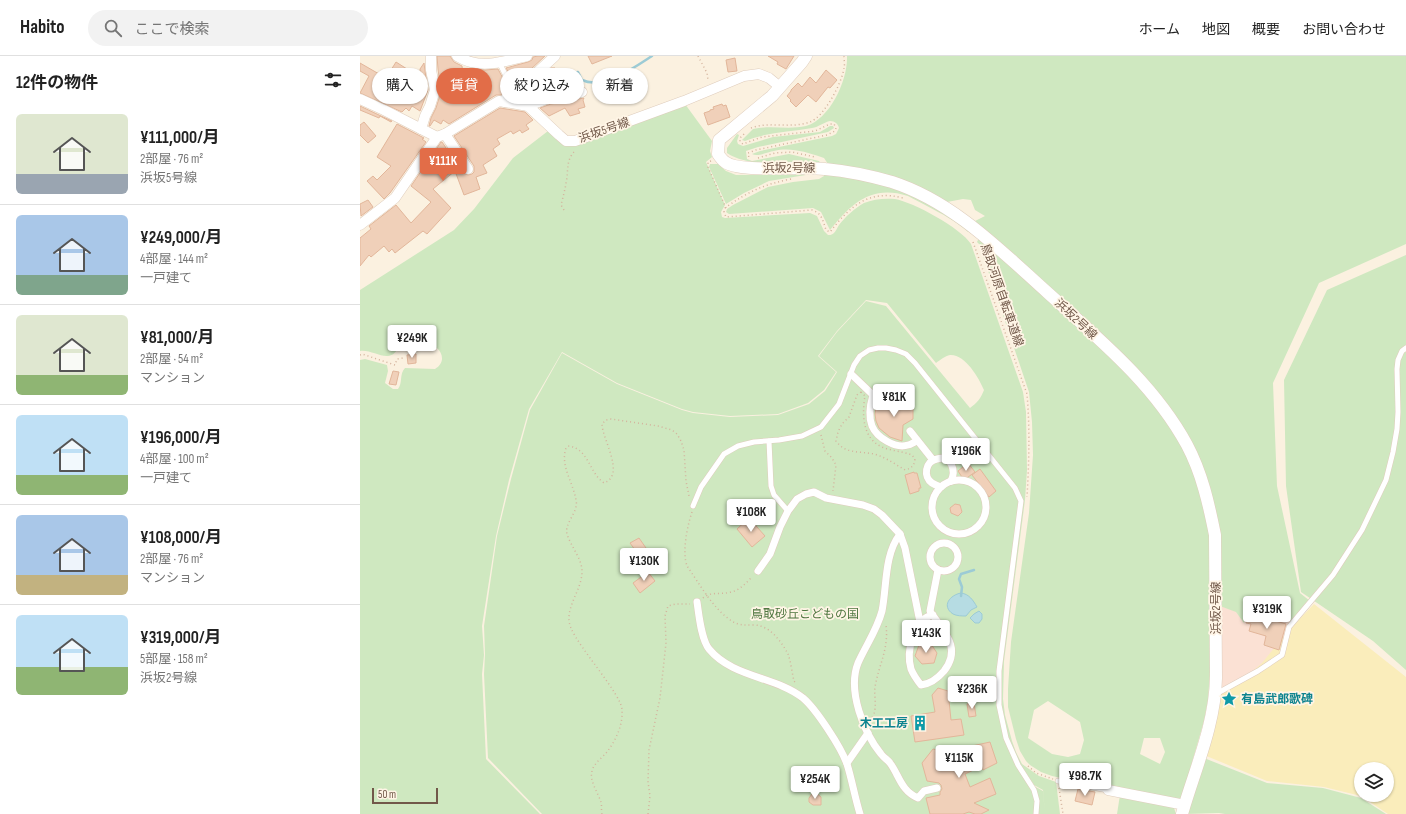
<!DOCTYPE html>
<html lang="ja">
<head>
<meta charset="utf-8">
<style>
  body { margin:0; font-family:"Sofia Sans Condensed","Noto Sans JP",sans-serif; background:#f2f2f2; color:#222; height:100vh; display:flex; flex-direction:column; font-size:15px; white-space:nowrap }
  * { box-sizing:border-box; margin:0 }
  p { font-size:13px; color:#767676 }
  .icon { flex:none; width:22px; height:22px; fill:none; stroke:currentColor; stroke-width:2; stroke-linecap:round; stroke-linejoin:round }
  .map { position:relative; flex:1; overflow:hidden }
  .side { display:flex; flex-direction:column; background:#fff; width:360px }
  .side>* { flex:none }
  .hud { position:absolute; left:12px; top:12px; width:380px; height:36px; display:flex; gap:8px }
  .controls { position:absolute; left:994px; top:706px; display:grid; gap:8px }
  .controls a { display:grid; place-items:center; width:40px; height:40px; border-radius:50%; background:#fff; box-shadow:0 1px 3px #0004; font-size:20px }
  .scale { position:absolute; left:12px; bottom:10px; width:66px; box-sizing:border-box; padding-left:4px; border:2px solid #715849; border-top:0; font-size:11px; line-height:14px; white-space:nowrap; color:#715849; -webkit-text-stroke:3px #fff5e6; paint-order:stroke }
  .price { position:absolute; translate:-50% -34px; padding:0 9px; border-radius:4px; background:#fff; color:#222; font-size:13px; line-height:26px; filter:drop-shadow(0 1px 2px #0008) }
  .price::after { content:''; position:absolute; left:50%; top:24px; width:12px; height:9px; margin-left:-6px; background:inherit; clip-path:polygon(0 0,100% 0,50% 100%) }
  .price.active { background:#e26d48; color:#fff }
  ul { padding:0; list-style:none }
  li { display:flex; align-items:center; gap:12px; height:100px; padding:0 16px }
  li+li { border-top:1px solid #e0e0e0 }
  li span { display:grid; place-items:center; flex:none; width:112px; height:80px; border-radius:6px; color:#555 }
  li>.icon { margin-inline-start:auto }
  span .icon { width:48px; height:48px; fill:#fffc; stroke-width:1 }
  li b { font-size:17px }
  h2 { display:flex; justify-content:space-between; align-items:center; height:48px; padding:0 16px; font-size:17px }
  .pill { padding:0 14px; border-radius:18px; background:#fff; box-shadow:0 1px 3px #0004; font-size:14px; line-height:36px }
  .pill.active { background:#e26d48; color:#fff }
  header { display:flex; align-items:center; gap:24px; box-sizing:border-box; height:56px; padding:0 20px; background:#fff; border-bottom:1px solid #e0e0e0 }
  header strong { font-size:19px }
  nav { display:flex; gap:22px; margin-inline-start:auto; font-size:14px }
  .search { width:280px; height:36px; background:#f2f2f2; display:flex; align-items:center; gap:10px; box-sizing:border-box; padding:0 14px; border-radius:22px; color:#767676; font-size:15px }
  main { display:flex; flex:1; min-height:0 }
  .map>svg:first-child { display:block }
  .commercial { fill:#fbe1d4 }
  .green { fill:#cfe8c0; fill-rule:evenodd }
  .sand { fill:#faedbb; fill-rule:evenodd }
  .water { fill:#b6dce3; stroke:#9ccbd5 }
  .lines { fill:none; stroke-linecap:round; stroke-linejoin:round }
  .stream { stroke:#9ccbd5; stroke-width:2.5 }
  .building { fill:#f0d0b9; stroke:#e2b69a }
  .service-casing { stroke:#dfcdbd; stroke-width:6 }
  .pedestrian-casing { stroke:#dfcdbd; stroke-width:8 }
  .minor-casing { stroke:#dfcdbd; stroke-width:11 }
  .tertiary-casing { stroke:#dfcdbd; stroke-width:13 }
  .path { stroke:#d4b39d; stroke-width:1.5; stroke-dasharray:1 3; stroke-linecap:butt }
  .service { stroke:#fff; stroke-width:5 }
  .pedestrian { stroke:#fff; stroke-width:7 }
  .minor { stroke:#fff; stroke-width:10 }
  .tertiary { stroke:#fff; stroke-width:12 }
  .labels { text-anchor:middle; stroke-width:3.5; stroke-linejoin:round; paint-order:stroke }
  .street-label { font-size:12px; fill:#715849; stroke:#fff5e6 }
  .park-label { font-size:12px; fill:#507741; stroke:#fff5e6 }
  .culture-label { font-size:12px; font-weight:bold; fill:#0d838f; stroke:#fff5e6; text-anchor:start }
</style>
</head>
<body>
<header>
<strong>Habito</strong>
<div class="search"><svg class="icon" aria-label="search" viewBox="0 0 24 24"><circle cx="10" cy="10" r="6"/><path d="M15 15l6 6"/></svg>ここで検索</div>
<nav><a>ホーム</a><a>地図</a><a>概要</a><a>お問い合わせ</a></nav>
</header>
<main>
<section class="side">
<h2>12件の物件<svg class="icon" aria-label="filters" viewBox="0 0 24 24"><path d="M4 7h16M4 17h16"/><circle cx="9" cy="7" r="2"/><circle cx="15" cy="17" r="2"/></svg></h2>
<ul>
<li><span style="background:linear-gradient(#dfe7d0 75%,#9aa5b1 0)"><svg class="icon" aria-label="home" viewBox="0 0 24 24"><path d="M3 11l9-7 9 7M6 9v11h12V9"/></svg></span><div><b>¥111,000/月</b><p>2部屋 · 76 m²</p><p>浜坂5号線</p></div></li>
<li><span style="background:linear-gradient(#a9c7e8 75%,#7fa58c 0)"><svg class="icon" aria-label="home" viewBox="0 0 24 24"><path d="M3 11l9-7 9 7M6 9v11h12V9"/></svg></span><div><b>¥249,000/月</b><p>4部屋 · 144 m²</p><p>一戸建て</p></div></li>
<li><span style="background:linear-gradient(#dfe7d0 75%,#8fb573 0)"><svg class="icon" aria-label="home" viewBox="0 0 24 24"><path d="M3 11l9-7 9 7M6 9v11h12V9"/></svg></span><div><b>¥81,000/月</b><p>2部屋 · 54 m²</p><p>マンション</p></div></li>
<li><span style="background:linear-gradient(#bfe0f5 75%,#8fb573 0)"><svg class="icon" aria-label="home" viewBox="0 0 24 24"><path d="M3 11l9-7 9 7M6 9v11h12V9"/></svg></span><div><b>¥196,000/月</b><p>4部屋 · 100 m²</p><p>一戸建て</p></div></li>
<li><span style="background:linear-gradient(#a9c7e8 75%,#c2b280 0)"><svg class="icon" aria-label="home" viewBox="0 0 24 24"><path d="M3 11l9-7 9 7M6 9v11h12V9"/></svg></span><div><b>¥108,000/月</b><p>2部屋 · 76 m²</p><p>マンション</p></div></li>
<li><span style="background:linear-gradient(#bfe0f5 65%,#8fb573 0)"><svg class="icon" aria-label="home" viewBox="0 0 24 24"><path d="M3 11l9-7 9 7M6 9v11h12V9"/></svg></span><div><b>¥319,000/月</b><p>5部屋 · 158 m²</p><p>浜坂2号線</p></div></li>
</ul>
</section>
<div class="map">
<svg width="1046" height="758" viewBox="0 0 1046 758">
  <rect width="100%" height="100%" fill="#fbf1e0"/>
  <!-- commercial -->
  <polygon class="commercial" points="862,547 935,565 927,600 859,642"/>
  <!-- green -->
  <g class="green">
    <path d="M487,0H1046V188L959,227L913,327L917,430L940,537L950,545L931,565L887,555L884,567L876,556L860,550L849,433L774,311L615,165L625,160L615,154L611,144L603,143L587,146L567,135L468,108L464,102L461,101C446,96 430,91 414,95C407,96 398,101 392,98L400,95L472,80L476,78L479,72C478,68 475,65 470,65C464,66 459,71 452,72C429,76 407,76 385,85L382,84L393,73C410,69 429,74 446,70C470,63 488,24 487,0Z"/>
    <path d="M325,48L352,85L350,95L352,101L346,106L365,149L361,156L362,161L365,162L450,157L457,160L464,175L468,179C471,179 471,179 474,177C476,175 477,172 479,169C485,161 495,152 504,147C513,143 525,142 535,143C553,146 601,172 611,188L663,336L666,356L667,414L665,444L644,605L643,643L645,659L652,685L656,696L662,708L679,720L696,726L700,758H685L683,734L674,729L661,709L674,730L683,735L685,758H182L128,702L124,618L125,598L124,570L137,480L151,423L170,354L202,297L257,328L322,354L333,357L370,361L418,359L449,348L465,335L477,316L459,300L477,276L506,245L526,250L610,352C617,347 621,342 624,334C619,322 605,298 590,299C585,300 580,304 576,307L527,247L506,244L477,275L458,300L476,316L464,334L448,347L418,358L370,360L333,356L322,353L257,327L202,296L169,353L149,424L136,480L122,570L124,599L122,618L126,703L180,758H0V304L5,303L27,309L28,315L25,327L33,333H38C43,327 39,318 45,312L75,313C89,305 80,288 66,288C57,287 46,292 37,294C28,308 13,293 0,295V234L94,174L114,153L153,102L188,75L201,87Z"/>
    <path d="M470,70H473L474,72L468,76L398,91L386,95L387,103L392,105L429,98L459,105L461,108C435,107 388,112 367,97V92L377,78L379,79L377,85L378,88L383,90L413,81L460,76Z"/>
    <polygon points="350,108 358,108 366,115 376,119 452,118 409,125 384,137 366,148 349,111"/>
    <path d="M465,117L517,126L555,140L610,174L608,176C596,165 582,158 567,150C561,147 554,143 548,140C511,128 491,148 470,174L461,156L453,152L369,158L366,156L367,153L373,149L408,131L433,126L459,123L464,120Z"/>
    <path d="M619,182H621L764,314L792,345L817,382L824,395L840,434L850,482L851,602L848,644L844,665L822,741L818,744L747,732L692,720L681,716L670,709L666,705L660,695L656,683L648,651V633L651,586L669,457L673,399L672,366L669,336L619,188L617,186ZM688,645L720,666L724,684L720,698L708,701L692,698L668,682L674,654ZM784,682H800L805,696L800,708L780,698Z"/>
    <polygon points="1046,199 1046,614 1013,585 941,536 926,430 924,324 967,234"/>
    <polygon points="844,702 907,727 963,732 1001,742 1026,758 865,758 859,757 826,758"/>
    <polygon points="760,739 814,752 816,758 757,758"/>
  </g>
  <!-- sand -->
  <path class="sand" d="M954,548L1046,621V758H1028L1001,740L964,731L907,725L844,699L858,641L876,629L902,607L930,573ZM1001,713H1027V739H1001Z"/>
  <!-- water -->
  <g class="water">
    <path d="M601,537C609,538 613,544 617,551L611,554L606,560C602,560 597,560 593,558C581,550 590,539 601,537Z"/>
    <polygon points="619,555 622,558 622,563 619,567 615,567 610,562 614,558"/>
  </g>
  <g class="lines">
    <!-- stream -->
    <g class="stream">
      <path d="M170,28L182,23L218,16L222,24C244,34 275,11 292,0"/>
      <polyline points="601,540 602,531 599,523 601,518 614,514"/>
    </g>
  </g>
  <!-- building -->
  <g class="building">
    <polygon points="77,0 90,0 94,6 102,10 104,28 114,13 125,14 138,13 147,30 141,39 136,39 89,68 83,64 81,68 74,64 70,70 69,70 71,62 76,52 81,36 78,13"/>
    <polygon points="178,0 185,0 170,14 158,17 161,21 154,26 146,12 168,6 172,4 173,1"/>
    <polygon points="228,0 252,0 232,8"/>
    <polygon points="408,0 434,0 426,13 417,8 418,6"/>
    <polygon points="375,2 377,15 368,16 366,4"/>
    <polygon points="36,6 47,13 43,20 61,27 60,13 64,7 65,15 68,34 60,55 52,50 49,55 46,52 42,56 0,37 9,20 0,15 0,7 26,22"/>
    <polygon points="191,12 195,12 196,22 209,20 210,27 216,26 217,30 188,36 167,43 155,41 168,32 188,23 187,16"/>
    <polygon points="466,14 477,24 470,32 468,31 456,46 448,39 436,51 430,45 431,44 427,40 431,35 431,34 438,27 442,31 450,21 456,27"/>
    <polygon points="224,42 223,44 225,51 218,53 220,57 210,60 205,52 189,60 180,52 191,48"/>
    <polygon points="362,48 363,50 366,49 370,61 348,69 344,57 350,55 350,54 354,53 353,51"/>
    <polygon points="0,50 21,60 32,65 31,66 20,60 19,62 0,54"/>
    <polygon points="140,52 165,56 173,64 166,69 169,73 162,77 160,74 153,78 151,75 137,83 140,88 133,93 137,100 123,109 127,117 116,121 120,133 104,139 95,115 73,133 91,152 67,178 63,175 35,197 32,193 29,196 24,190 11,201 9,199 0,210 0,182 11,173 9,170 36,149 51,167 71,146 51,130 81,86 82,86 103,117 108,119 112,118 114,116 114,110 94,80"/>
    <polygon points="4,66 16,80 8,87 0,79 0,69"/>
    <polygon points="37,68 64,82 62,83 66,86 30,137 24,143 7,125 13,120 17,124 31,110 17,101"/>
    <polygon points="8,144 13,151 1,160 0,148"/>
    <polygon points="56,298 56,307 48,308 47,299"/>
    <polygon points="33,315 39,316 36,329 29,328"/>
    <polygon points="517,343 530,350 541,343 553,350 553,363 543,369 542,385 530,381 519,372 516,365 515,358"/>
    <polygon points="608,407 615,416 604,424 598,415"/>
    <polygon points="620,413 636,435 629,441 612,419"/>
    <polygon points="554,416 554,417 557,417 561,432 559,432 559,435 550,438 545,419"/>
    <polygon points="595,448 600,449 602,456 598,460 591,457 590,452"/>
    <polygon points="389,462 405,480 392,491 377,473"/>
    <polygon points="279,482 286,492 278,498 270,487"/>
    <polygon points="288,516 295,525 280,537 273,527"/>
    <polygon points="888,557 926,568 919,594 904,589 906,580 889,575 891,568 886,567"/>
    <polygon points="571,588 577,597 574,607 562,608 555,600 559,589"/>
    <polygon points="578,632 588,635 591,664 601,663 604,679 555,686 551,660 575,656 572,639"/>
    <polygon points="614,647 616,660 609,661 607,648"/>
    <polygon points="630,686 637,707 623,714 622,710 605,718 610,731 630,722 636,738 614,747 629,754 621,758 615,758 609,756 603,758 570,758 566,742 580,739 580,736 582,733 581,729 579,727 567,725 562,707 573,693 585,696"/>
    <polygon points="718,733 735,736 732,749 715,745"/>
    <polygon points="456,737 461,741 461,749 453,749 449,746 449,742 452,738"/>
  </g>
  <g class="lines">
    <!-- service casing -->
    <g class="service-casing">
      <g id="service">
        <polyline points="139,6 149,26 155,33"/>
        <polyline points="409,385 411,430 414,439 428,455"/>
        <polyline points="333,450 341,431 364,398 378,390 394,386 419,384 442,380 461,371 479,348 494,309 500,300 509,294 518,292 526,292 536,294 546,298 555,307 655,432 661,445 639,615 639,649 646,682 658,709 674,734 677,745 676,758"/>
        <polyline points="856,638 898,615 922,599 929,571 973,519 1002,474 1026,424 1033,396 1037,373 1038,356 1037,313 1038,304 1042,295 1046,292"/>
        <polyline points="698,725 748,734"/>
      </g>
    </g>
    <!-- pedestrian casing -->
    <g class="pedestrian-casing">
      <g id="pedestrian">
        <path d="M491,318L513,339C510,349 508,360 512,370C517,382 536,393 548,389C551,389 554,386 557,385"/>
        <polyline points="550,375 573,404"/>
        <circle cx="599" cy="451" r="27"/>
        <path d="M581,431C578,430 575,429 572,427C563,421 565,405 577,403C592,399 596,415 591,425"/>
        <path d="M540,478C524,499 527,530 522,555C517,574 506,589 498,607C487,635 504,677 521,698C524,702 528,704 530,707C539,719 541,735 558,742L564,735L577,732"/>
        <circle cx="584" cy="501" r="14"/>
        <polyline points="398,515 410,498 420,471 428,455 437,443 446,438 454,436 466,442 503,449 514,453 522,459 540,478 545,492 560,566"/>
        <path d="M337,546C339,559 341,583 349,593C373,622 415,620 443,642C456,653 481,691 487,708C492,724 495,742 500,758"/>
        <path d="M573,559C553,563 546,596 551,613C553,618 557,624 561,629C570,628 578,622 584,615C603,591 582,574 570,555L578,514"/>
        <polyline points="487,707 508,677"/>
      </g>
    </g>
    <!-- minor casing -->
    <g class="minor-casing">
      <g id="minor">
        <path d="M97,0C101,2 106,5 111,6C129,11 149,4 167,0"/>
        <polyline points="0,43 24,54 77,81"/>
        <polyline points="145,46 147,40 152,35 171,22 195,0"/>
        <polyline points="168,50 189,42 222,36"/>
        <polyline points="61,73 65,60 70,50 75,34 71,14 71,1"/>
        <polyline points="85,78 108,113"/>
        <polyline points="0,169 35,142 77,81 85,78 139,45 145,46 168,50 199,79 206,85 215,85 324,45 384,20 399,18 409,22 420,31"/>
        <polyline points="748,734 825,749"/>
      </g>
    </g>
    <!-- tertiary casing -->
    <g class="tertiary-casing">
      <path id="tertiary" d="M446,0L442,6L412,40L359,84L358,98C360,101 362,104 365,106C379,117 444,110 465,113C487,115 511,120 532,126C594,146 641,195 688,237C739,283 794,328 827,389C842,417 849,449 855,479L856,622C855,669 835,713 822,758"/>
    </g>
    <!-- path -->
    <g class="path">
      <polyline points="338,0 347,17 348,24"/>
      <path d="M391,72C409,65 431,73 450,66C464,61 482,27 484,12C485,9 484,4 484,0"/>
      <polyline points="384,78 380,82 380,86 383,88 402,81 455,75 470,68 474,68 476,72 475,75 467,79 396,94 388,97 389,102"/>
      <polyline points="398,102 415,97 432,96 455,101"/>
      <polyline points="351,105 348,106 348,111 366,152"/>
      <path d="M431,123C405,128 387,136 365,152L364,156L366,161L452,154C462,157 463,165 466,174L470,176C490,150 509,133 543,142"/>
      <path d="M204,154L201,149C203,141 205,134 206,127C209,114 205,104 216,94"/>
      <path d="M613,186L667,338C670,372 669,406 667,441"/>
      <polyline points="0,299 2,298 35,309 37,303 43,302"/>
      <path d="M501,336L505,340C502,358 502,382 522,391C531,395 542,395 552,399L555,403C554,410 552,412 545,414C535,408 525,401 514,398C499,395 485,398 476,385L478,376L482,368L489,361L497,339Z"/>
      <polyline points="461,379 465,395 472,402 476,409 473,435"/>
      <path d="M332,456C327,471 322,496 327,510C339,527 352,551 369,563C377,570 385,569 395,569C410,570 421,585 428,598C431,606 432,617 434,625L437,628"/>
      <path d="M343,542C351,535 361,539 371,536C380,534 386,527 392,521"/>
      <path d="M511,665C512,661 515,657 515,653C516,646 514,638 515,631C519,608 529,593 526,569"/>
      <polyline points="668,710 676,717 693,723"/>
      <polyline points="699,732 703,758"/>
      <path d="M242,758C241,754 242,750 241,746C238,737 229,724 232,715C234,707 242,702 247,696C256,684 263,669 262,654C262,639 219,592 211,572C203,554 221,536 222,517C223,504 211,491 207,478C204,467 219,456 216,444C213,426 200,410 206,392L209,390C229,393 229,417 244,427C266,419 242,383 242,368L246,364L251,363L298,370L312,374L317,378L321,385L324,394L326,425L329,440"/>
      <polyline points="288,758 290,740 288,726 289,694 300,642 306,587 305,560 308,550 316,548 330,548"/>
    </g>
    <!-- service -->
    <use href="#service" class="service"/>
    <!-- pedestrian -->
    <use href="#pedestrian" class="pedestrian"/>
    <!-- minor -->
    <use href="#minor" class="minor"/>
    <!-- tertiary -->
    <use href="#tertiary" class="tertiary"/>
  </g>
  <!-- icons -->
  <defs>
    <g id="sight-bare" transform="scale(1.2)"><path d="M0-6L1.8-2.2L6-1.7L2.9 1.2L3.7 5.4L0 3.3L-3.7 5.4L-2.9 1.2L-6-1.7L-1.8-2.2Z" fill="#0f9aa8" stroke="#fff5e6" stroke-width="2.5" paint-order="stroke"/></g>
    <g id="building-bare" transform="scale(1.2)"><path d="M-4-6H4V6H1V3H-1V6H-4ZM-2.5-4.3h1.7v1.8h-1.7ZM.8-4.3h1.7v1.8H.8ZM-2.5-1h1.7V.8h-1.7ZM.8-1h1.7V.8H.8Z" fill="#0f9aa8" stroke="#fff5e6" stroke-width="2.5" paint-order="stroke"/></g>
  </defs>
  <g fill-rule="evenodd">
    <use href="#sight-bare" x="869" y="643"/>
    <use href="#building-bare" x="560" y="667"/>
  </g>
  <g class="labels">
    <!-- street labels -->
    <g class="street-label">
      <text transform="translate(244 74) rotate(-19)" y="4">浜坂5号線</text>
      <text x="429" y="116">浜坂2号線</text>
      <text transform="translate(642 239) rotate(71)" y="4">鳥取河原自転車道線</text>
      <text transform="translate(716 263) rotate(43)" y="4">浜坂2号線</text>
      <text transform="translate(856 552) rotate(-90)" y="4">浜坂2号線</text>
    </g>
    <!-- park labels -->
    <g class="park-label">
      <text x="445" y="562">鳥取砂丘こどもの国</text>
    </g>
    <!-- culture labels -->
    <g class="culture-label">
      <text x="881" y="647">有島武郎歌碑</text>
      <text x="548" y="671" text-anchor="end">木工工房</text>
    </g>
  </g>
</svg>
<div class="controls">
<a><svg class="icon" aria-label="layers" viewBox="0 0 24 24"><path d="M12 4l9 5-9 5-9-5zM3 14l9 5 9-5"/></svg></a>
</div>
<div class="scale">50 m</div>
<b class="price active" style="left:83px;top:126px">¥111K</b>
<b class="price" style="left:52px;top:303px">¥249K</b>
<b class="price" style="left:534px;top:362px">¥81K</b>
<b class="price" style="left:606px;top:416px">¥196K</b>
<b class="price" style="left:391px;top:477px">¥108K</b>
<b class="price" style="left:284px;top:526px">¥130K</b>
<b class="price" style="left:907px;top:574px">¥319K</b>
<b class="price" style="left:566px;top:598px">¥143K</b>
<b class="price" style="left:612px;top:654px">¥236K</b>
<b class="price" style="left:599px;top:723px">¥115K</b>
<b class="price" style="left:725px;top:741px">¥98.7K</b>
<b class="price" style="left:455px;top:744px">¥254K</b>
<div class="hud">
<a class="pill">購入</a>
<a class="pill active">賃貸</a>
<a class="pill">絞り込み</a>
<a class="pill">新着</a>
</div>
</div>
</main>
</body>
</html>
